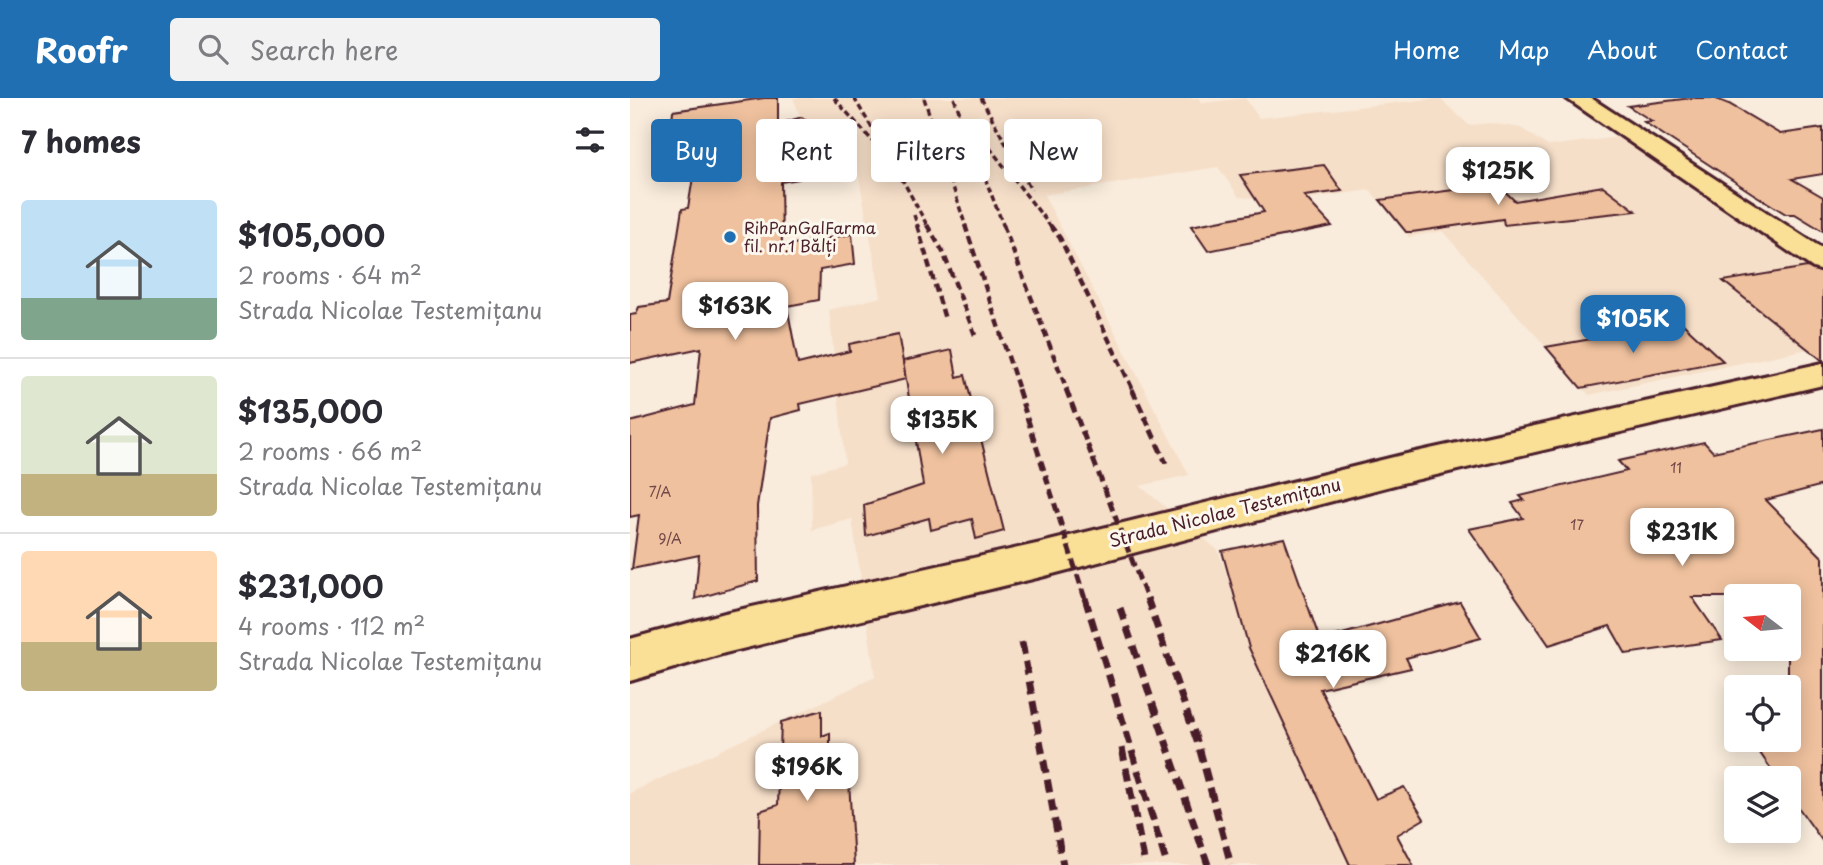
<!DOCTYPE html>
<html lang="en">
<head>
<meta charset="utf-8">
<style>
  body { margin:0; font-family:"Playpen Sans",sans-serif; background:#f2f2f3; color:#2b2b33; height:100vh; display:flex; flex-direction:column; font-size:26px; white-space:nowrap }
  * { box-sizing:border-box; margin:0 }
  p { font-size:23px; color:#7c7c81 }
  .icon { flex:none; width:38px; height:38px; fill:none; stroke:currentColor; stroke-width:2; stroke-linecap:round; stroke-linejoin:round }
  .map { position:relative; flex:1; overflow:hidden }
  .details { display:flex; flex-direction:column; background:#fff; width:630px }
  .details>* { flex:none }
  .top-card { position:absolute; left:21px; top:21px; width:665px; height:63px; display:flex; gap:14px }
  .needle { width:46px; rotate:286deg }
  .fabs { position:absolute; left:1094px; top:486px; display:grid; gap:14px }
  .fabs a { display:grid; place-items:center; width:77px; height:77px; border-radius:7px; background:#fff; box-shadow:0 4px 18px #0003; font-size:35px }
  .price { position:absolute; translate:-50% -60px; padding:0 16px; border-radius:14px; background:#fff; color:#222; font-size:23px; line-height:46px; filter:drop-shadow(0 2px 4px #0008) }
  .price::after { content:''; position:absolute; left:50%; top:42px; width:21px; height:16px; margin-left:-10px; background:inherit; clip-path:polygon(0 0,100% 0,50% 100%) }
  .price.current { background:#1f6fb2; color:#fff }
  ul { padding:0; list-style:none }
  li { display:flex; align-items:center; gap:21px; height:175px; padding:0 21px }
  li+li { border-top:2px solid #e1e1e2 }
  li span { display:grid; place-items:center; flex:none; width:196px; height:140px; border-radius:7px; color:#555 }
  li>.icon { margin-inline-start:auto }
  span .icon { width:84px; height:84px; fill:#fffc; stroke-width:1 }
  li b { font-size:30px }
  h2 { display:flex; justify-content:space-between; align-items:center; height:84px; padding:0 21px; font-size:30px }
  .pill { padding:0 24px; border-radius:7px; background:#fff; box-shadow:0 4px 18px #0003; font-size:24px; line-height:63px }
  .pill.current { background:#1f6fb2; color:#fff }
  header { display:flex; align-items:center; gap:42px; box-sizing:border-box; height:98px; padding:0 35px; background:#1f6fb2; color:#fff }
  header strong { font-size:33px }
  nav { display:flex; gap:38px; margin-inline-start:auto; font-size:24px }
  .search { width:490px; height:63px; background:#f2f2f3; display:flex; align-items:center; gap:18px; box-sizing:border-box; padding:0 24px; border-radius:7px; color:#7c7c81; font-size:26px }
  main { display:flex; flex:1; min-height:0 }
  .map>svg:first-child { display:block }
  .built { fill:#f6dfc9 }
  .building { fill:#efc19e; stroke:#4a1f2b; stroke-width:2 }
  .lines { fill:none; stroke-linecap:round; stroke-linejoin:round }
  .primary-casing { stroke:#4a1f2b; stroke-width:6 }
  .primary { fill:#fadf96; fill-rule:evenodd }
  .rail-far3 { stroke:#4a1f2b; stroke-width:3.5; stroke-dasharray:6 3.5; stroke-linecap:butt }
  .rail-far2 { stroke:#4a1f2b; stroke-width:4.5; stroke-dasharray:8 4.5; stroke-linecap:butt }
  .rail-far1 { stroke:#4a1f2b; stroke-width:5; stroke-dasharray:10 5; stroke-linecap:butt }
  .rail { stroke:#4a1f2b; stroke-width:7; stroke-dasharray:13 7; stroke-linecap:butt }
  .poi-dot { fill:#1f6fb2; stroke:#fbf7ec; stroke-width:2.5 }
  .labels { text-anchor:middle; stroke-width:6; stroke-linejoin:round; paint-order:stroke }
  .number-label { font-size:14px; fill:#734848 }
  .far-poi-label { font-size:16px; fill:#4a1f2b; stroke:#fbf7ec; text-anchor:start }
  .street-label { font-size:18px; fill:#4a1f2b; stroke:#fbf7ec }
</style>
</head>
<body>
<header>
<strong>Roofr</strong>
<div class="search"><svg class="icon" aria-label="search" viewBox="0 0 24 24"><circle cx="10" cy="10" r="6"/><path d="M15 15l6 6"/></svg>Search here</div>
<nav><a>Home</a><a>Map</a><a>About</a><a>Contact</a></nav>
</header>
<main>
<section class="details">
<h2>7 homes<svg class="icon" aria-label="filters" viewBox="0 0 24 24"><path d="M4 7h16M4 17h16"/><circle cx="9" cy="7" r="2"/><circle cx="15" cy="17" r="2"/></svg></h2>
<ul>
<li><span style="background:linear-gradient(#bfe0f5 70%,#7fa58c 0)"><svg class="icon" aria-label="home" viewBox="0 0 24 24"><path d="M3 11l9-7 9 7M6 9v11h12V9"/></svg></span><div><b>$105,000</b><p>2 rooms · 64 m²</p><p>Strada Nicolae Testemițanu</p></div></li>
<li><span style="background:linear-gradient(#dfe7d0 70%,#c2b280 0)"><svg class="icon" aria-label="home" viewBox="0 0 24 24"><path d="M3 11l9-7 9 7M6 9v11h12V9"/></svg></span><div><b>$135,000</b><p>2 rooms · 66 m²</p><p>Strada Nicolae Testemițanu</p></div></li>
<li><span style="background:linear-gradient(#ffd9b3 65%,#c2b280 0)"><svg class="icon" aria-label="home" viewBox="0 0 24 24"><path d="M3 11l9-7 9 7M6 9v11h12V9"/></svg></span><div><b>$231,000</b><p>4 rooms · 112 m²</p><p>Strada Nicolae Testemițanu</p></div></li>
</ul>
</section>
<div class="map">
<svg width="1193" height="767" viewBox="0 0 1193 767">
  <rect width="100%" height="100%" fill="#f9ecdc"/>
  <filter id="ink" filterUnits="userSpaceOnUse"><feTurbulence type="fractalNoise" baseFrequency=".0143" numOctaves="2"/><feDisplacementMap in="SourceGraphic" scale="14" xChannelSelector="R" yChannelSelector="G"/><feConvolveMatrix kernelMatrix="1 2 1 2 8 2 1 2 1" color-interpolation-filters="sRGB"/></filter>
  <g filter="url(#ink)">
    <!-- built -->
    <polygon class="built" points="163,0 569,0 572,5 615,0 629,20 809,0 839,27 860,25 891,30 918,48 996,38 1193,179 1193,248 959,297 812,133 779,139 740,92 663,103 609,99 588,69 414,97 559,377 510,388 588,452 628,563 726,767 0,767 0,695 245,579 222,421 182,432 181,375 215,365 199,212 251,199 224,53 226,40 222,35 180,44"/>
    <!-- building -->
    <g class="building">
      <polygon points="134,0 148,0 148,26 172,19 215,54 168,67 169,81 151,84 152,148 222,136 225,166 190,172 189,202 157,208 168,266 220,253 219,246 268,236 276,281 170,306 171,312 140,320 127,408 128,483 65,501 69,457 2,471 9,417 0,419 0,324 65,307 71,250 0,265 0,217 6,216 9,209 37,205 52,111 58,110 68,49 39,53 43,13"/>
      <polygon points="1061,0 1084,0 1099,6 1150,36 1193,30 1193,76 1162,81 1193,99 1193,133 1165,116 1156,116 1122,95 1014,24 1022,23 998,8"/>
      <polygon points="694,67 712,93 674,98 702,128 578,153 561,128 634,114 610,77"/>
      <polygon points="867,86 885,103 973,88 1006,113 874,127 873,121 782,134 776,134 750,102"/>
      <polygon points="1177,169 1193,175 1193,263 1093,183"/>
      <polygon points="1052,225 1093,263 951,290 916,249"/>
      <polygon points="322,252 327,279 335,277 374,433 346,441 342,421 301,432 299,420 236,438 234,407 293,387 273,263"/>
      <polygon points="1193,331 1193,387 1136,402 1193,460 1193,744 1158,695 1158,681 1148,681 1121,642 1158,642 1158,499 1062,499 1092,542 996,556 980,528 919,547 839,431 893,420 882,405 894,402 890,398 997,373 988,363 1074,344 1083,354"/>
      <polygon points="654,440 690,542 830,504 851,540 776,560 781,570 690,591 746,701 774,689 794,721 767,737 783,767 720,767 619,550 592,453"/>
      <polygon points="192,612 192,638 200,635 200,689 219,683 224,767 129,767 130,713 148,707 151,624"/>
    </g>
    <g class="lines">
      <!-- primary casing -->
      <g class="primary-casing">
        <g id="primary">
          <polygon points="936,0 961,0 1193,151 1193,173 1183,170"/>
          <polygon points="1193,265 1193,287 772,385 411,479 95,555 0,583 0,541 95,515 411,445 772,357"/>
        </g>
      </g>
      <!-- primary -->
      <use href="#primary" class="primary"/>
      <!-- rail-far3 -->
      <g class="rail-far3">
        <polyline points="204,0 265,68 298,129"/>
        <polyline points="224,0 245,35"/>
        <polyline points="294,0 336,129"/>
        <polyline points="324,0 374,129"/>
        <polyline points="351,0 401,92"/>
        <polyline points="342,27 421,129"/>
        <polyline points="284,117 288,129"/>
      </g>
      <!-- rail-far2 -->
      <g class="rail-far2">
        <polyline points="287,127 315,221"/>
        <polyline points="297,127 313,154 345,237"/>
        <polyline points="335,127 389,292"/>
        <polyline points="373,127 437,292"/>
        <polyline points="420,127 430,140 503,292"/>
      </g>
      <!-- rail-far1 -->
      <g class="rail-far1">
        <polyline points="388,291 455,501"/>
        <polyline points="436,291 517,501"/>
        <polyline points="502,291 536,365"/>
      </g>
      <!-- rail -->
      <g class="rail">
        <polyline points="455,500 537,767"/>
        <polyline points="517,500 569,649 601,767"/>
        <polyline points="490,510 578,767"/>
        <polyline points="392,544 433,767"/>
        <polyline points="492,650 515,767"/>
      </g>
    </g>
  </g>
  <!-- markers -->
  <circle class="poi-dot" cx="100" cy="139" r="7"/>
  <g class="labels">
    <!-- number labels -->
    <g class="number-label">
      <text x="1046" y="375">11</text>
      <text x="30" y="399">7/A</text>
      <text x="947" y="432">17</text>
      <text x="40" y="446">9/A</text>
    </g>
    <!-- far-poi labels -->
    <g class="far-poi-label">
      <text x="114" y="136">RihPanGalFarma<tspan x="114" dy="18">fil. nr.1 Bălți</tspan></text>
    </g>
    <!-- street labels -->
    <g class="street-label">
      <text transform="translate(595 415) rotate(-14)" y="6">Strada Nicolae Testemițanu</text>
    </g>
  </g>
</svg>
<div class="fabs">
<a><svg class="needle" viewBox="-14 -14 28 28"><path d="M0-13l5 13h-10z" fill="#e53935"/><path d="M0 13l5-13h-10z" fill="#7c7c81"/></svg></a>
<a><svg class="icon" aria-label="locate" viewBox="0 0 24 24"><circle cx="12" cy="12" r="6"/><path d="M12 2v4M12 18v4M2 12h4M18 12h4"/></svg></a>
<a><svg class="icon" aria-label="layers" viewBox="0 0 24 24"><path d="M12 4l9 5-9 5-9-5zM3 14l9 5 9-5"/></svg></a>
</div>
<b class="price" style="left:868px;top:109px">$125K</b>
<b class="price" style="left:105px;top:244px">$163K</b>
<b class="price current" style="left:1003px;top:257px">$105K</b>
<b class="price" style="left:312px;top:358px">$135K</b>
<b class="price" style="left:1052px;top:470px">$231K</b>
<b class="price" style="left:703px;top:592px">$216K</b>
<b class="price" style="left:177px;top:705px">$196K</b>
<div class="top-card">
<a class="pill current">Buy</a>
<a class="pill">Rent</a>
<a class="pill">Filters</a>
<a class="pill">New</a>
</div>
</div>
</main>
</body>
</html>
